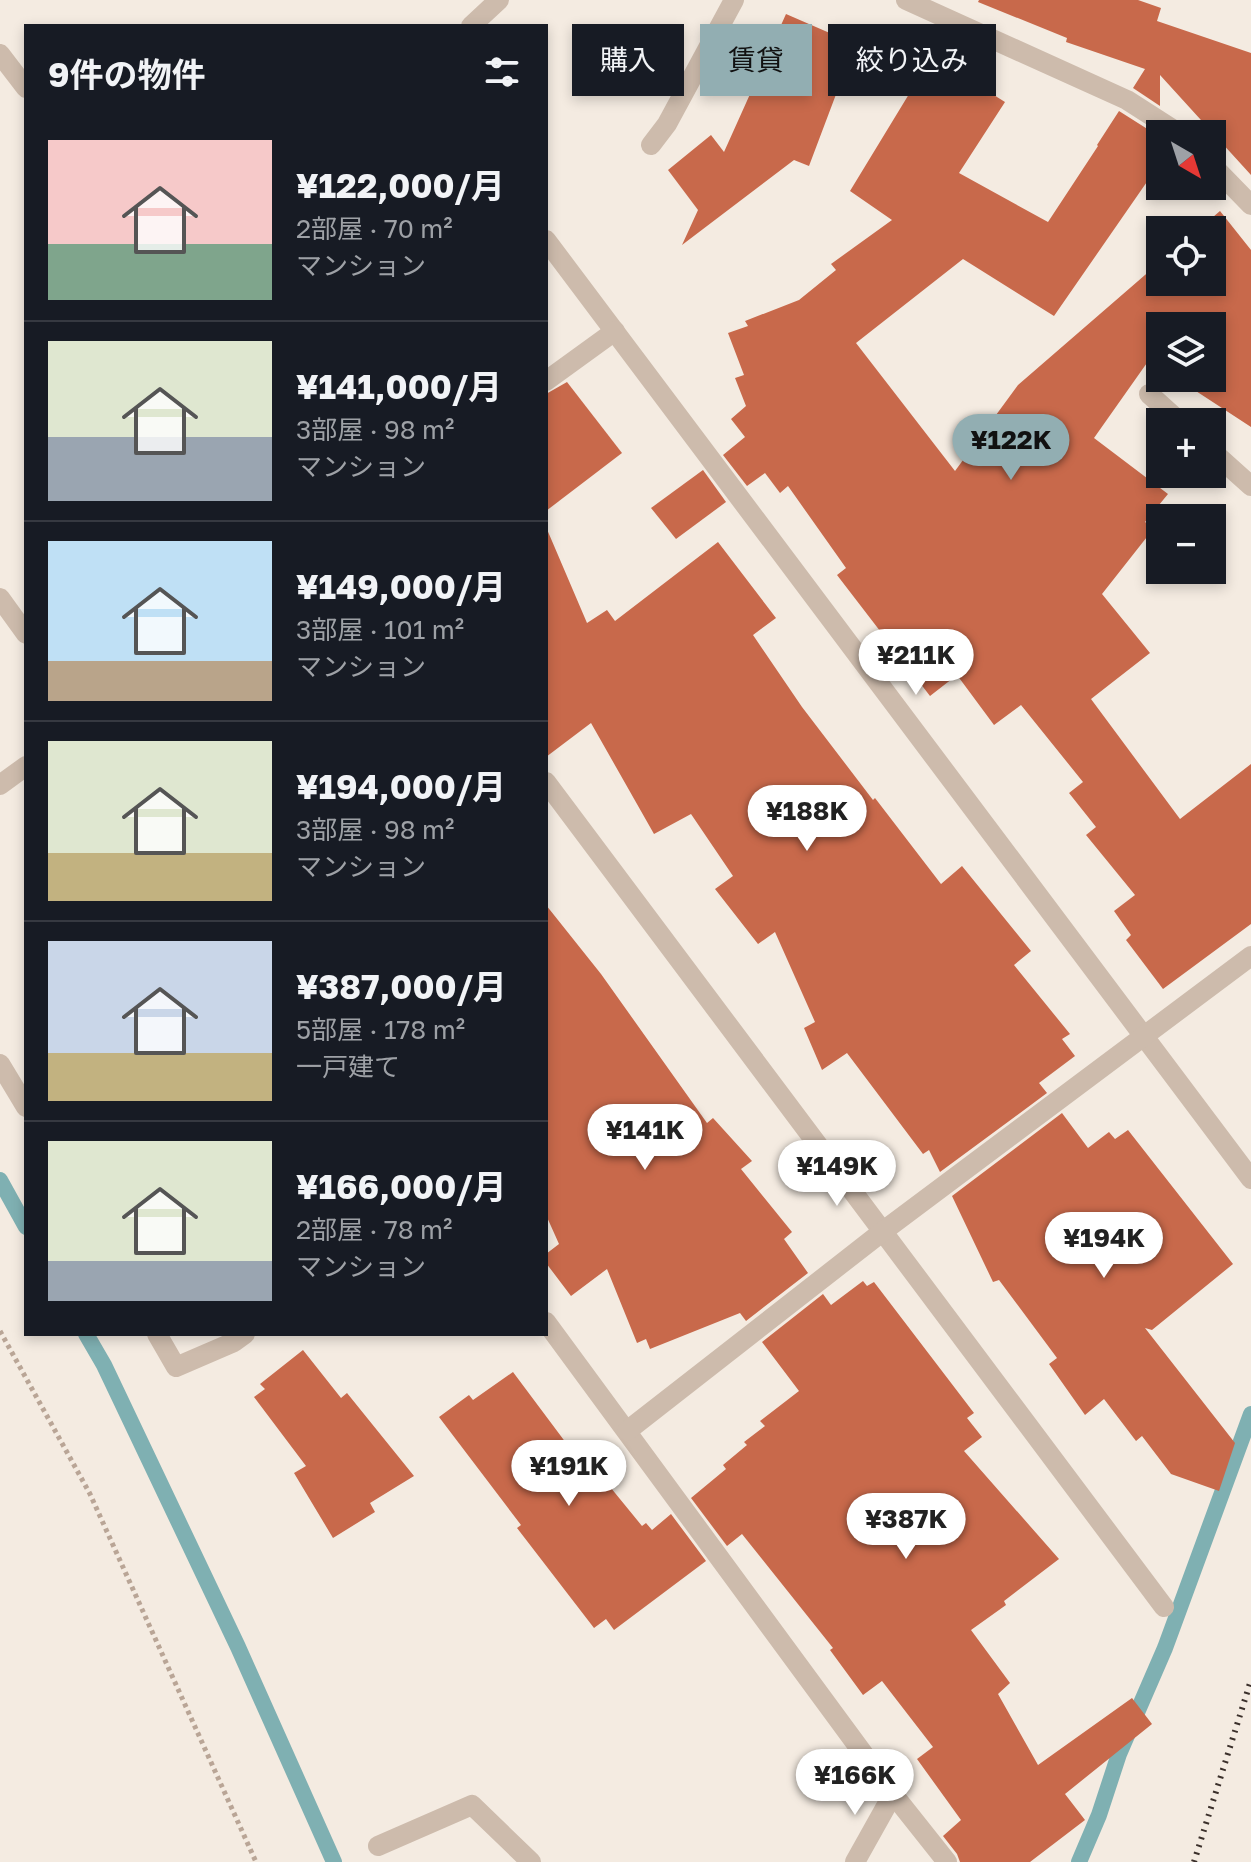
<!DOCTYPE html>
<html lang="ja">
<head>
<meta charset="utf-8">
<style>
  body { margin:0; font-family:"Golos Text","Noto Sans JP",sans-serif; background:#242831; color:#f1f3f6; height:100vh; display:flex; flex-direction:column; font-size:30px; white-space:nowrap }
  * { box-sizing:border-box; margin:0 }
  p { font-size:26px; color:#9ea1a6 }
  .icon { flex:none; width:44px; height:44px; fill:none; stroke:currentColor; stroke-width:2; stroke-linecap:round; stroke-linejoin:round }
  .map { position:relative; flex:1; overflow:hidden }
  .sheet { position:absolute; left:24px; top:24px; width:524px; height:1312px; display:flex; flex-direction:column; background:#171b24; border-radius:0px; box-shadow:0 4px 12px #0003 }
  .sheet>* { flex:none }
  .hud { position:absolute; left:572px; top:24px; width:558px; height:72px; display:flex; gap:16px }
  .needle { width:52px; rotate:141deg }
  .controls { position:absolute; left:1146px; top:120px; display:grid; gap:16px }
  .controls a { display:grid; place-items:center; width:80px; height:80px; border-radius:0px; background:#171b24; box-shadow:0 4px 12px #0003; font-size:40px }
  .price { position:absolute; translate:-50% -68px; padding:0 18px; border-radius:28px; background:#fff; color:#222; font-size:26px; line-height:52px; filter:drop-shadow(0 2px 4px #0008) }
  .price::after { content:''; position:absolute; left:50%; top:48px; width:24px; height:18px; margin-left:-12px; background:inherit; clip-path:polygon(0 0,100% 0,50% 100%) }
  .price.current { background:#92aeb2; color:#111 }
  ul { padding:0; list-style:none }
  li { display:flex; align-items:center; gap:24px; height:200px; padding:0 24px }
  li+li { border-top:2px solid #363941 }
  li span { display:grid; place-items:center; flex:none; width:224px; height:160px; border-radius:0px; color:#555 }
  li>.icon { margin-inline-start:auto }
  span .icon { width:96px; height:96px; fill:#fffc; stroke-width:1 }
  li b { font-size:34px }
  h2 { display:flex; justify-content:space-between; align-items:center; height:96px; padding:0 24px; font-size:34px }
  .chip { padding:0 28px; border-radius:0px; background:#171b24; box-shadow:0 4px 12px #0003; font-size:28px; line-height:72px }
  .chip.current { background:#92aeb2; color:#111 }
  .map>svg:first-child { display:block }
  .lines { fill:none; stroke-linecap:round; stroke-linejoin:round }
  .stream { stroke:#7fb0b2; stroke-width:16 }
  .building { fill:#c8694b }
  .path { stroke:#b9a596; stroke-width:5; stroke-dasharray:4 4; stroke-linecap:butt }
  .minor { stroke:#cdbbac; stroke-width:20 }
  .rail { stroke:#3b302b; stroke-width:6; stroke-dasharray:2 6; stroke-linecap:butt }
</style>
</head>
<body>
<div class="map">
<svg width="1251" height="1862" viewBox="0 0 1251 1862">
  <rect width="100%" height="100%" fill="#f4ebe1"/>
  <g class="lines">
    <!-- stream -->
    <g class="stream">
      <polyline points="0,1180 26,1227"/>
      <polyline points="86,1334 104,1365 238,1647 334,1862"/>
      <polyline points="1079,1862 1099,1815 1119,1754 1165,1648 1251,1414"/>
    </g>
  </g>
  <!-- building -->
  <g class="building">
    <polygon points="979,0 1138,0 1161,8 1157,21 1251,53 1251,175 1160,75 1160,106 1133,88 1145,69 1066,42 1067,38 978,2"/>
    <polygon points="786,14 855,44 809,166 794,160 682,245 698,210 668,170 711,135 724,152"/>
    <polygon points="940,69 954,78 957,72 1005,102 959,173 1048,222 1098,146 1097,145 1119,111 1160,137 1160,163 1054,316 963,259 856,343 955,471 1018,385 1160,262 1160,282 1212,282 1212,230 1198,230 1220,211 1251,250 1251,427 1176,378 1212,378 1212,326 1160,326 1160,367 1149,360 1094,438 1168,494 1145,522 1154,528 1102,594 1150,653 1091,699 1180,819 1251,764 1251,924 1163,989 1126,940 1131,935 1114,911 1135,895 1086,835 1096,827 1069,793 1083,782 1021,705 994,725 957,675 930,696 837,575 846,568 788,486 780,493 765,473 747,486 723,455 745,437 731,419 746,406 735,378 744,375 728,333 748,326 745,321 799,300 836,270 831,264 892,220 850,191 920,76 931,82"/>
    <polygon points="567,382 622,453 546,511 546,394"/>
    <polygon points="703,470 726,502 676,539 651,508"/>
    <polygon points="546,527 587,623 607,610 615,621 718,542 776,618 753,635 802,707 873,800 875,798 941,884 962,866 1031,951 1014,965 1070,1034 1062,1039 1075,1056 1039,1083 1047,1093 940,1172 929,1150 923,1154 847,1053 822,1070 804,1028 815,1022 775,932 758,944 715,889 733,876 691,814 654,834 591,723 546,757"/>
    <polygon points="546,905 601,974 707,1123 713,1118 752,1161 741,1169 792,1232 784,1239 808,1273 746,1321 740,1313 650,1349 646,1339 637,1343 607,1269 571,1296 546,1263 546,1254 559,1244 546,1215"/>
    <polygon points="1062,1113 1088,1148 1109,1132 1115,1139 1128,1130 1233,1264 1152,1330 1145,1328 1235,1443 1219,1491 1171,1474 1142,1436 1136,1441 1104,1399 1085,1415 1049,1364 1057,1358 999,1280 993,1282 952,1196"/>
    <polygon points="863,1281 867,1286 874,1282 974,1413 967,1418 982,1437 964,1451 1059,1559 1004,1601 1006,1605 971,1630 1010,1683 998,1694 1038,1765 1132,1698 1152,1724 1065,1794 1085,1820 1030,1862 960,1862 957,1854 943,1836 961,1820 917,1759 933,1747 882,1681 863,1695 830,1650 833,1648 742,1534 727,1546 691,1498 726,1469 723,1465 747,1445 744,1442 765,1426 760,1421 799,1391 762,1342 823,1294 831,1305"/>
    <polygon points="303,1350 341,1398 347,1393 414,1476 370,1503 375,1512 333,1538 294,1473 306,1466 254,1397 265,1389 260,1384"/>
    <polygon points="513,1372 578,1459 584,1455 642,1526 646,1523 652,1530 671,1514 706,1561 614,1630 606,1619 594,1628 517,1528 521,1525 439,1417 469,1395 473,1400"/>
  </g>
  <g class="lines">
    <!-- path -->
    <polyline class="path" points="0,1331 90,1494 256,1862"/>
    <!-- minor -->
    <g class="minor">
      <polyline points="906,0 1127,100 1180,134"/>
      <polyline points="471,26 499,0"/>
      <polyline points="0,54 26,88"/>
      <polyline points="651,145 667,124 734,0"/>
      <polyline points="1212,165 1251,205"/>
      <polyline points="546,240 1251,1179"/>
      <polyline points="546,381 615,331"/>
      <polyline points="1149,394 1180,422"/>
      <polyline points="1212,451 1251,486"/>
      <polyline points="0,598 26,634"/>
      <polyline points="546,782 1164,1607"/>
      <polyline points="0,785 26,766"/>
      <polyline points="0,1064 26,1107"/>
      <polyline points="546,1322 893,1794 947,1862"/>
      <polyline points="157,1334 176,1367 234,1342 245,1334"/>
      <polyline points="627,1431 882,1232 1251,956"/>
      <polyline points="378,1846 472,1805 531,1862"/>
      <polyline points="855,1862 893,1794"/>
    </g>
    <!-- rail -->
    <polyline class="rail" points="1194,1862 1251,1680"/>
  </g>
</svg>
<div class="controls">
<a><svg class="needle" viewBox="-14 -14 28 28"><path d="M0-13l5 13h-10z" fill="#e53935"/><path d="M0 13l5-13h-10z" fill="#9ea1a6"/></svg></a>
<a><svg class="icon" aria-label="locate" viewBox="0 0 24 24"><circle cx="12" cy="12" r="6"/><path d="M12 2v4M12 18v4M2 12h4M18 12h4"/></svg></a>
<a><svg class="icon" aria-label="layers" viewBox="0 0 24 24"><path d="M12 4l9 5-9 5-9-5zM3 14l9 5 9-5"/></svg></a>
<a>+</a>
<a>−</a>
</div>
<b class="price current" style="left:1011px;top:482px">¥122K</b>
<b class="price" style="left:916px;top:697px">¥211K</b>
<b class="price" style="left:807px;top:853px">¥188K</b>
<b class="price" style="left:645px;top:1172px">¥141K</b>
<b class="price" style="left:837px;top:1208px">¥149K</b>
<b class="price" style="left:1104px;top:1280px">¥194K</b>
<b class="price" style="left:569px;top:1508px">¥191K</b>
<b class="price" style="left:906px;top:1561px">¥387K</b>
<b class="price" style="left:855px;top:1817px">¥166K</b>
<div class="hud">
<a class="chip">購入</a>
<a class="chip current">賃貸</a>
<a class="chip">絞り込み</a>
</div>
<section class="sheet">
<h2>9件の物件<svg class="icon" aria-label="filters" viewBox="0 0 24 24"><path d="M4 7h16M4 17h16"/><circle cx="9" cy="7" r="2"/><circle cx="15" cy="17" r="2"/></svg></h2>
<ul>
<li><span style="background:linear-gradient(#f6c9c9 65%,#7fa58c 0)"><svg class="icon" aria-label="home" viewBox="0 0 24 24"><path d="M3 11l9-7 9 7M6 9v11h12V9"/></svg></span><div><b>¥122,000/月</b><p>2部屋 · 70 m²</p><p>マンション</p></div></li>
<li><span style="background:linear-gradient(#dfe7d0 60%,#9aa5b1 0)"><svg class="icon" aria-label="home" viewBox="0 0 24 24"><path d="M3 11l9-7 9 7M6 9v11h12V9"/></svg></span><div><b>¥141,000/月</b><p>3部屋 · 98 m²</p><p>マンション</p></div></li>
<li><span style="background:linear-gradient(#bfe0f5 75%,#b9a48a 0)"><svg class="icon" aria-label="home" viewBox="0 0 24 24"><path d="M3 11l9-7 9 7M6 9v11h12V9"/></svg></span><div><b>¥149,000/月</b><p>3部屋 · 101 m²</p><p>マンション</p></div></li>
<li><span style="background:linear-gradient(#dfe7d0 70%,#c2b280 0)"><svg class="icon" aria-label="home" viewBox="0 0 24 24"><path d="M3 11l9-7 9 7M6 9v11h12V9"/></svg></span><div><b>¥194,000/月</b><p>3部屋 · 98 m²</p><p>マンション</p></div></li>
<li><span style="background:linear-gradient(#c9d6e8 70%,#c2b280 0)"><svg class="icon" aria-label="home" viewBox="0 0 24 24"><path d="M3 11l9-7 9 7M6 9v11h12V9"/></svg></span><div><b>¥387,000/月</b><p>5部屋 · 178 m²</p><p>一戸建て</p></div></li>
<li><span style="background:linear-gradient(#dfe7d0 75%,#9aa5b1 0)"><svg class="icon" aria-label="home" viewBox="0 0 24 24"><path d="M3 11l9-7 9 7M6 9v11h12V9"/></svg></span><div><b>¥166,000/月</b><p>2部屋 · 78 m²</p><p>マンション</p></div></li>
</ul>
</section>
</div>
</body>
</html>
